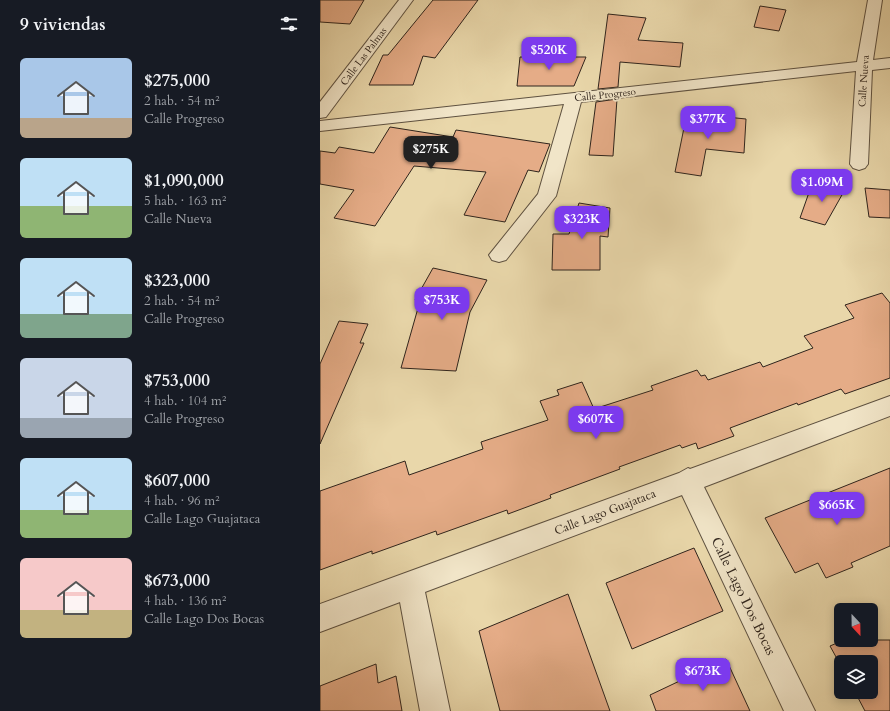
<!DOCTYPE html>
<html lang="es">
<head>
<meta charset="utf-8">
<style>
  body { margin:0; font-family:Cardo,serif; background:#20242c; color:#f1f3f6; height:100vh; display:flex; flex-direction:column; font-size:15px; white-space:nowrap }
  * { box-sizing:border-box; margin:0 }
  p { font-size:13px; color:#9ea1a6 }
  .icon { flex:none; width:22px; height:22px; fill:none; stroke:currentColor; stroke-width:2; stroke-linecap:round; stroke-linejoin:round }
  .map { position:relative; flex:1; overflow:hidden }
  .drawer { display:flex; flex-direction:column; background:#171b24; width:320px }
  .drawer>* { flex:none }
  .needle { width:26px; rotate:158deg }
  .buttons { position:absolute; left:514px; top:603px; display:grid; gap:8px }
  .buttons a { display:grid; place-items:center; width:44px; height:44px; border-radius:6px; background:#171b24; box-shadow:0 2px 10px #0003; font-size:20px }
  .price { position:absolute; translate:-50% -34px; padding:0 9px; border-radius:8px; background:#7c3aed; color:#fff; font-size:13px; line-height:26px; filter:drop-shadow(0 1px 2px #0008) }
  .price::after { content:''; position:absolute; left:50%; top:24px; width:12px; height:9px; margin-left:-6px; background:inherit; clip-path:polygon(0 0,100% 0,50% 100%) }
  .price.current { background:#222; color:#fff }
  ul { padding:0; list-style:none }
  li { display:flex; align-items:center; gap:12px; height:100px; padding:0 20px }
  li span { display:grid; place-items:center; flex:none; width:112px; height:80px; border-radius:6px; color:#555 }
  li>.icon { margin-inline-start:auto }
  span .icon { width:48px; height:48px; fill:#fffc; stroke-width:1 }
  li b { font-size:17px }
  h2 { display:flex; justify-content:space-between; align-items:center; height:48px; padding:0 20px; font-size:17px }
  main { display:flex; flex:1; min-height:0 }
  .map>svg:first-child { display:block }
  .building { fill:#e5ac87; stroke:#2f241c }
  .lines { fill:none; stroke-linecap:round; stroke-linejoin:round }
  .minor-casing { stroke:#5e5140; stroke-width:2 }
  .minor { fill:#f1e5c8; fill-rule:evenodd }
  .labels { text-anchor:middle; stroke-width:3.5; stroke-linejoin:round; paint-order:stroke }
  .far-street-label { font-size:10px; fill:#2f241c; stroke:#f1e5c8 }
  .street-label { font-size:12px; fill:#2f241c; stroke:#f1e5c8 }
  .near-street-label { font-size:14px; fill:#2f241c; stroke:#f1e5c8 }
</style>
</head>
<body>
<main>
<section class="drawer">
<h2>9 viviendas<svg class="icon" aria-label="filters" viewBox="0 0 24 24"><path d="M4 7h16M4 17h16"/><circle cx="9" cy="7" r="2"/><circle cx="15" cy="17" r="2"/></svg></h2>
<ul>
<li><span style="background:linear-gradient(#a9c7e8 75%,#b9a48a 0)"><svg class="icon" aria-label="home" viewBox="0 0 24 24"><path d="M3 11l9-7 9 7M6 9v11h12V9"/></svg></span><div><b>$275,000</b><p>2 hab. · 54 m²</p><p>Calle Progreso</p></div></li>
<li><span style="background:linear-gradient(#bfe0f5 60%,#8fb573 0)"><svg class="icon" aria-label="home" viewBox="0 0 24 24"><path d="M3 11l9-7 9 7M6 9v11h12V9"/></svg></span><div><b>$1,090,000</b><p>5 hab. · 163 m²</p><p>Calle Nueva</p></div></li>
<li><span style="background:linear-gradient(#bfe0f5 70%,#7fa58c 0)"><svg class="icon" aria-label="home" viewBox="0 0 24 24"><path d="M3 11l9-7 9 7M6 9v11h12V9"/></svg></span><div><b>$323,000</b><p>2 hab. · 54 m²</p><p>Calle Progreso</p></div></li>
<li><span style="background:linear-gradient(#c9d6e8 75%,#9aa5b1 0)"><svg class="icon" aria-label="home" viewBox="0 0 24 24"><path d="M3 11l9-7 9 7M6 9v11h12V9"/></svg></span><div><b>$753,000</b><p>4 hab. · 104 m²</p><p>Calle Progreso</p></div></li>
<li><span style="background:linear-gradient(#bfe0f5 65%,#8fb573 0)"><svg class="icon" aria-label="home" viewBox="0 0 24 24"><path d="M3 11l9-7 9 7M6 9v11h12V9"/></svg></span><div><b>$607,000</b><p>4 hab. · 96 m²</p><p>Calle Lago Guajataca</p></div></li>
<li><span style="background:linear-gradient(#f6c9c9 65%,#c2b280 0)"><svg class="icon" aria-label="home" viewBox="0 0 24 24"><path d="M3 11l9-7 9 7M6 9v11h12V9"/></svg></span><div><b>$673,000</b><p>4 hab. · 136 m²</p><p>Calle Lago Dos Bocas</p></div></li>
</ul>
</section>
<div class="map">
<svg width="570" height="711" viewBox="0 0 570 711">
  <rect width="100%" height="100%" fill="#e9d7aa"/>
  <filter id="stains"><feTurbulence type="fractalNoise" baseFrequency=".005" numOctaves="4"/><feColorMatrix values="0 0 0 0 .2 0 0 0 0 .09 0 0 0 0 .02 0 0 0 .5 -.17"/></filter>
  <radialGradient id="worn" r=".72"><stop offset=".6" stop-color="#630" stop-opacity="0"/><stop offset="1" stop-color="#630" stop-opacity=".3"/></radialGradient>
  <!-- building -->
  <g class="building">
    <polygon points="0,0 44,0 30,24 0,22"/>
    <polygon points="113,0 158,0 115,58 103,56 93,85 49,85 63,55 68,55"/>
    <polygon points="440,6 466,10 459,31 434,27"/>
    <polygon points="288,14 326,18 318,40 363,43 360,67 300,62 298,87 278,89"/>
    <polygon points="200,57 266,57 254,86 197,86"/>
    <polygon points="297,99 293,156 269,155 276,102"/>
    <polygon points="367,113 426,119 424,153 386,149 381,176 355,172"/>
    <polygon points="70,127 133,137 136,130 230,144 219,172 208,170 185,222 144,215 166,172 94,166 55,226 14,218 34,190 0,184 0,151 15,153 19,147 54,153"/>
    <polygon points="492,184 527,186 505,225 480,218"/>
    <polygon points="545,188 570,190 570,218 549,217"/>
    <polygon points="259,203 290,208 288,237 280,236 280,270 232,270 233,234 249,234"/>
    <polygon points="113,268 167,280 150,312 136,371 81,368 100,301 95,300"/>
    <polygon points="562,293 570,303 570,378 525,394 521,389 478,405 477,403 410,428 414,436 378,449 376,443 362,448 360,445 299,467 300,469 230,495 231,498 188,514 187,510 117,535 116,531 52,554 52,551 0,570 0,491 85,461 89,475 163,449 161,442 228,420 220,401 239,395 237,390 262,382 274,409 333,390 331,386 377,370 381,376 385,375 388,380 440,362 443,367 493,348 484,336 534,318 525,305"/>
    <polygon points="19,321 48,324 40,343 44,343 0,444 0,364"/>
    <polygon points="570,468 570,546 531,563 533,567 506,578 498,563 475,573 445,518"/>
    <polygon points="374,548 403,611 312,649 286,583"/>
    <polygon points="248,594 290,711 180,711 159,631"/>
    <polygon points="524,640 570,640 570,711 545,711 535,692 551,692 551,662 521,662 521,666 510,646"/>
    <polygon points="406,659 430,711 336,711 330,695"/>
    <polygon points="56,664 58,683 76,676 82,711 0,711 0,686"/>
  </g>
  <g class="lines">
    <!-- minor casing -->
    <g class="minor-casing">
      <g id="minor">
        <polygon points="79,0 93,0 6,117 0,118 0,102"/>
        <polygon points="548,0 562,0 553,60 570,58 570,68 552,70 548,164 545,168 539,170 533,168 530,164 536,71 261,102 236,196 186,260 179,262 172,260 169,255 218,194 244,104 0,131 0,121 537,62"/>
        <polygon points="570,396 570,416 384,487 495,711 464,711 362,495 105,592 130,711 100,711 80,602 0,632 0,604 359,473 368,468 370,469"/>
      </g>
    </g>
    <!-- minor -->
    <use href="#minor" class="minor"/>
  </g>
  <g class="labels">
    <!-- far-street labels -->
    <g class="far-street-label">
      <text transform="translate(43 56) rotate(-53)" y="4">Calle Las Palmas</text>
      <text transform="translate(543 81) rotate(-86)" y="4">Calle Nueva</text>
      <text transform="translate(285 94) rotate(-6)" y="4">Calle Progreso</text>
    </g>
    <!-- street labels -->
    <g class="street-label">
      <text transform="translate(285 512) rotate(-21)" y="4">Calle Lago Guajataca</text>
    </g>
    <!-- near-street labels -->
    <g class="near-street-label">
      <text transform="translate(424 596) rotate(64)" y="5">Calle Lago Dos Bocas</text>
    </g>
  </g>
  <rect width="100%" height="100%" filter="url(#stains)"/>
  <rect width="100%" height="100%" fill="url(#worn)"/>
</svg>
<div class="buttons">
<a><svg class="needle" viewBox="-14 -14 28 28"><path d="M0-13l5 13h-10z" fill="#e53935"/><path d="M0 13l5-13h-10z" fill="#9ea1a6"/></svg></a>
<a><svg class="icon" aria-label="layers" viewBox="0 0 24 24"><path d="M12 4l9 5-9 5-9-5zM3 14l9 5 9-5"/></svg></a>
</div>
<b class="price" style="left:229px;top:71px">$520K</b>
<b class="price" style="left:388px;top:140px">$377K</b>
<b class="price current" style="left:111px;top:170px">$275K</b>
<b class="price" style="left:502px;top:203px">$1.09M</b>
<b class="price" style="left:262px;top:240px">$323K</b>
<b class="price" style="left:122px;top:321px">$753K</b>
<b class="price" style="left:276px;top:440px">$607K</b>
<b class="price" style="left:517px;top:526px">$665K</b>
<b class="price" style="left:383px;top:692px">$673K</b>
</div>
</main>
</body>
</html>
